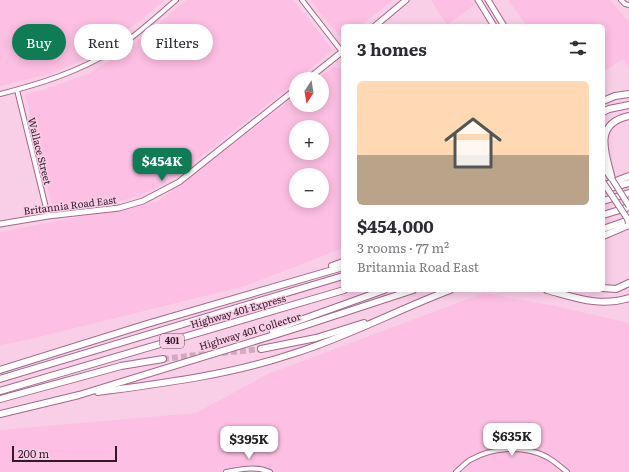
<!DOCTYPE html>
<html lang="en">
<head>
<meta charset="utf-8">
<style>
  body { margin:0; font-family:Literata,serif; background:#f2f2f3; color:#2b2b33; height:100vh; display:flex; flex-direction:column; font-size:15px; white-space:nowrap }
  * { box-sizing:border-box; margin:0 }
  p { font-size:13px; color:#7c7c81 }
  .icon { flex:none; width:22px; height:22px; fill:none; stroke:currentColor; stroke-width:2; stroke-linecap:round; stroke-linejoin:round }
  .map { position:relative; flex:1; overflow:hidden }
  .drawer { position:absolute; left:341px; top:24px; width:264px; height:268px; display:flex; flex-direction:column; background:#fff; border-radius:6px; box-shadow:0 2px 10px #0003 }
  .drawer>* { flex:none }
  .top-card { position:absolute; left:12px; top:24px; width:269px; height:36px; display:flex; gap:8px }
  .needle { width:26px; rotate:192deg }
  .tools { position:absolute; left:289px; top:72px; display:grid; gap:8px }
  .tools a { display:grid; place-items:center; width:40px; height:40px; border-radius:50%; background:#fff; box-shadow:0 2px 10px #0003; font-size:20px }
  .scale { position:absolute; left:12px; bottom:10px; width:105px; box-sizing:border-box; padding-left:4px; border:2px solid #321929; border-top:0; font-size:11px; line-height:14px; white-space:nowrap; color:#321929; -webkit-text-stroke:3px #f9cee7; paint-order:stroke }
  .price { position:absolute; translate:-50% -34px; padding:0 9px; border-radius:8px; background:#fff; color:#222; font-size:13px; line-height:26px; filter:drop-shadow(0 1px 2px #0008) }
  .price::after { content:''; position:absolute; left:50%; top:24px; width:12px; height:9px; margin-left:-6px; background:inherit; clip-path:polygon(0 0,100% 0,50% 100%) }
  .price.selected { background:#107c56; color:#fff }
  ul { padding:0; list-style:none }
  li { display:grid; align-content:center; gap:8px; height:212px; padding:0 16px }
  li span { display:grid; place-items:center; height:124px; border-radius:6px; color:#555 }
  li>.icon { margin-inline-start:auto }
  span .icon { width:72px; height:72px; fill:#fffc; stroke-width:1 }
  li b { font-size:17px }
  h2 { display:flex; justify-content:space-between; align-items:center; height:48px; padding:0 16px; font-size:17px }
  .chip { padding:0 14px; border-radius:18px; background:#fff; box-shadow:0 2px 10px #0003; font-size:14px; line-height:36px }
  .chip.selected { background:#107c56; color:#fff }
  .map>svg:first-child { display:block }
  .built { fill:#fdbfe4; fill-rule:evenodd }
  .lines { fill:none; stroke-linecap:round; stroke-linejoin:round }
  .highway-tunnel { stroke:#d1aac1; stroke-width:6; stroke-dasharray:6 3; stroke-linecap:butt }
  .minor-casing { stroke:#a5668d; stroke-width:6 }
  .major-casing { stroke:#a5668d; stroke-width:7 }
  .highway-casing { stroke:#a5668d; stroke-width:8 }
  .minor { stroke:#fff; stroke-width:4 }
  .major { stroke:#fff; stroke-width:5 }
  .highway { stroke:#fff; stroke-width:6 }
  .major-bridge-casing { stroke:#a5668d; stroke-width:7; stroke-linecap:butt }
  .highway-bridge-casing { stroke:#a5668d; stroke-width:8; stroke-linecap:butt }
  .major-bridge { stroke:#fff; stroke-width:5 }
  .highway-bridge { stroke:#fff; stroke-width:6 }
  .labels { text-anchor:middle; stroke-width:3; stroke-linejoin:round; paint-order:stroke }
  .shield { fill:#f9cee7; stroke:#6e4f62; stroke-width:1 }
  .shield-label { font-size:9px; font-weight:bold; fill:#321929 }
  .street-label { font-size:10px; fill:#321929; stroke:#f9cee7 }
</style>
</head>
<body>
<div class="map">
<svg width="629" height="472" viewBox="0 0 629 472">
  <rect width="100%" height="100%" fill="#f9cee7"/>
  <!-- built -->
  <g class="built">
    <polygon points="0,0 164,0 142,19 105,47 77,63 48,74 0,86"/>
    <polygon points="187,0 293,0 333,50 298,79 296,79 296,81 288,88 177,175 151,191 122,201 53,209 25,94 43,90 88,74 123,52 149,32"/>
    <polygon points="310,0 393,0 360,26 343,26 343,39 342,39"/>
    <polygon points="431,0 471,0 474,5 447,25"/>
    <polygon points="508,0 610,0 627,20 629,18 629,67 623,59 603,72 603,26 527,26"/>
    <path d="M333,67L343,69V248L245,286L26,340L0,345V232L157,202L296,96V105H322V79H317ZM296,127H322V153H296ZM296,175H322V201H296Z"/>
    <polygon points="484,293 555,306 629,323 629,472 0,472 0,430 196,413 268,374"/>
  </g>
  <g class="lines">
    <!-- highway-tunnel -->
    <g class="highway-tunnel">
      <polyline points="222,353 261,349"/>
      <polyline points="163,359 205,354"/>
    </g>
    <!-- minor casing -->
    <g class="minor-casing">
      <g id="minor">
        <polyline points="302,0 343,53"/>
        <polyline points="621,0 625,4 629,5"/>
        <polyline points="17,90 48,216"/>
        <path d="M0,94C40,84 78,72 114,50C136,36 156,17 176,0"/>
        <path d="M226,472C241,469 256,466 270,472"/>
        <path d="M456,472C461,468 465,463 470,460C493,447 524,445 547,457C554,461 561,467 567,472"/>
      </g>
    </g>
    <!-- major casing -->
    <g class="major-casing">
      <g id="major">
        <polyline points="478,0 494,26"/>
        <polyline points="488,0 504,26"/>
        <polyline points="375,26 406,0"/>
        <polyline points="308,79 343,51"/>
        <polyline points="603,166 610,177"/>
        <polyline points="0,224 48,216 119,208 143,201 179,182 296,89"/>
      </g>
    </g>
    <!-- highway casing -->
    <g class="highway-casing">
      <g id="highway">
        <polyline points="603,101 615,96 629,94"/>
        <polyline points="603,112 609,109 629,105"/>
        <path d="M612,179C606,154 592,124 629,116"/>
        <polyline points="603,186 629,176"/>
        <polyline points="603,190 629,183"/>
        <polyline points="603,201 629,193"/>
        <polyline points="603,215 629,207"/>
        <polyline points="603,229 629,220"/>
        <polyline points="603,236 629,225"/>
        <polyline points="332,266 343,262"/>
        <polyline points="603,288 616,289 629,283"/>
        <path d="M547,290C577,298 599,307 629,298"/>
        <polyline points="273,332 281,327 384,290"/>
        <polyline points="261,349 316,338 364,323"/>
        <polyline points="0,370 147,324 343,267"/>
        <polyline points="0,379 343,276"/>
        <polyline points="0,391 344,290"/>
        <path d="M98,392C164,383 229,375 292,354C347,337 397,310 450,290"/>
        <polyline points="0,399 121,366 163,359"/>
        <polyline points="0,414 79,395 297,328 413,290"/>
      </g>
    </g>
    <!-- minor -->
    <use href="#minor" class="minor"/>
    <!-- major -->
    <use href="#major" class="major"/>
    <!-- highway -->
    <use href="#highway" class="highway"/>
    <!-- major-bridge casing -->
    <g class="major-bridge-casing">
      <g id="major-bridge">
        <polyline points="612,179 629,206"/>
        <polyline points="603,182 629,221"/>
      </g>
    </g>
    <!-- highway-bridge casing -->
    <g class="highway-bridge-casing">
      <polyline id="highway-bridge" points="628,219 629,223"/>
    </g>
    <!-- major-bridge -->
    <use href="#major-bridge" class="major-bridge"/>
    <!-- highway-bridge -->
    <use href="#highway-bridge" class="highway-bridge"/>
  </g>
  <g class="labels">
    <!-- shield labels -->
    <rect class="shield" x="160" y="334" width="24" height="14" rx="3"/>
    <g class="shield-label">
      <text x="172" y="344">401</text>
    </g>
    <!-- street labels -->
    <g class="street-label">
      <text transform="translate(40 151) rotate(76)" y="4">Wallace Street</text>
      <text transform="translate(70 205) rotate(-7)" y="4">Britannia Road East</text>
      <text transform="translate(238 311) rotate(-16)" y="4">Highway 401 Express</text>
      <text transform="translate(250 331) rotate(-17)" y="4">Highway 401 Collector</text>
    </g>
  </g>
</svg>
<div class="tools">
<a><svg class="needle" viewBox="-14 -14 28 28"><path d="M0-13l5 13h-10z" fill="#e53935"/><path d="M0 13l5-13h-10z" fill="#7c7c81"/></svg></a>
<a>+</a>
<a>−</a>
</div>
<div class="scale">200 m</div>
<b class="price selected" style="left:162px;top:182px">$454K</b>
<b class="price" style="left:512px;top:457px">$635K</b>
<b class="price" style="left:249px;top:460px">$395K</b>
<div class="top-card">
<a class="chip selected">Buy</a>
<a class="chip">Rent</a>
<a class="chip">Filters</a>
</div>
<section class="drawer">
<h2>3 homes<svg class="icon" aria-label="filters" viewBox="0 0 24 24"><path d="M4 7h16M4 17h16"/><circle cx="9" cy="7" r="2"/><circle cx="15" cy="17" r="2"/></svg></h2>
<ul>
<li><span style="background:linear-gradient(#ffd9b3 60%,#b9a48a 0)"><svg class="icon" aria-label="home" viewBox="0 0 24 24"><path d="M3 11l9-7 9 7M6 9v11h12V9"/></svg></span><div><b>$454,000</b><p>3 rooms · 77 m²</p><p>Britannia Road East</p></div></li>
</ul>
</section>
</div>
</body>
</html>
